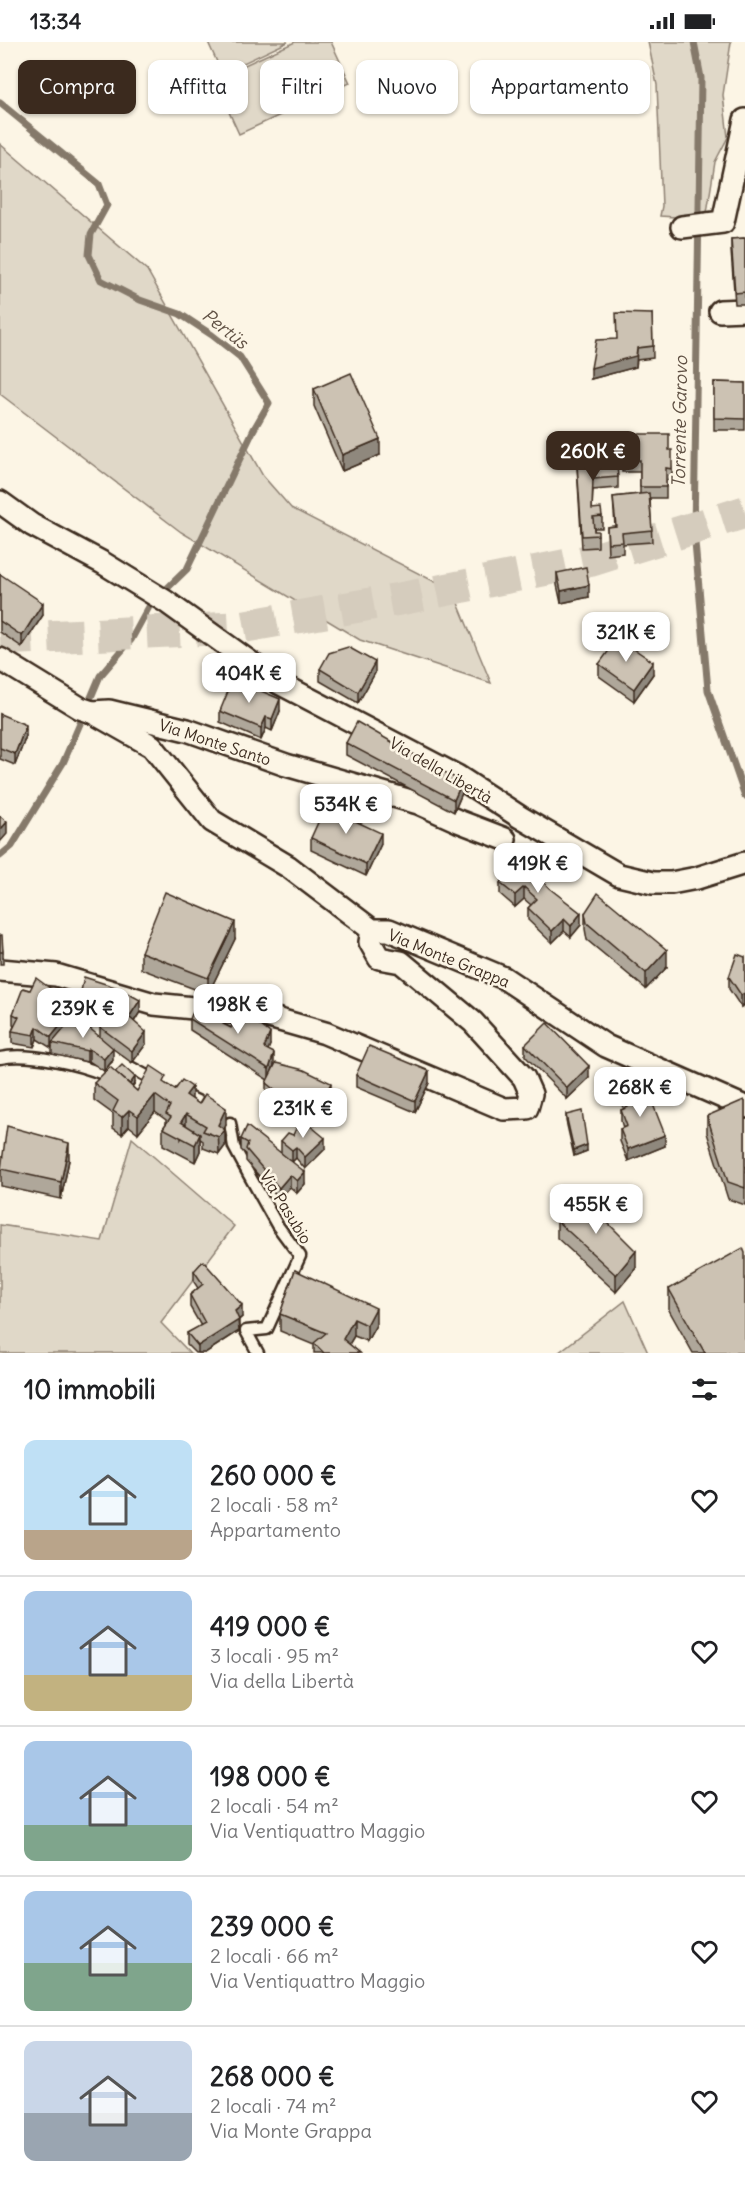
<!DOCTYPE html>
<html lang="it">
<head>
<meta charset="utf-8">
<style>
  body { margin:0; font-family:Delius,sans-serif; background:#f6f6f6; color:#202124; height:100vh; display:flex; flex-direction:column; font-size:22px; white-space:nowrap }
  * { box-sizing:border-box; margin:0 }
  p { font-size:20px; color:#757577 }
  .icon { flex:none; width:33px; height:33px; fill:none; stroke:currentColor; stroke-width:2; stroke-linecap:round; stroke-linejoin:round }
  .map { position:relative; height:1311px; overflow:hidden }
  .details { display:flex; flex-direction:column; background:#fff; flex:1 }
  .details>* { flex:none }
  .hud { position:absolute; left:18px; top:18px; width:710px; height:54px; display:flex; gap:12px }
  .price { position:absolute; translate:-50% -51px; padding:0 14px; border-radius:12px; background:#fff; color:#222; font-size:20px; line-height:39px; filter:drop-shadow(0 2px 3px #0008) }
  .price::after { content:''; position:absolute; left:50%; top:36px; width:18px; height:14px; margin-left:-9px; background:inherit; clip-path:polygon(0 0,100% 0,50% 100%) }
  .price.current { background:#3b2a1e; color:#fff }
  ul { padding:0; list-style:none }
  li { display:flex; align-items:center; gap:18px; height:150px; padding:0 24px }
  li+li { border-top:2px solid #e0e0e0 }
  li span { display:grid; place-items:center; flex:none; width:168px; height:120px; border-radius:12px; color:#555 }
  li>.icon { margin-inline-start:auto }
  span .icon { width:72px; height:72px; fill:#fffc; stroke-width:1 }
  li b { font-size:26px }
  h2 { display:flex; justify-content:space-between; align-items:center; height:72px; padding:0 24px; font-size:26px }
  .tag { padding:0 21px; border-radius:12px; background:#fff; box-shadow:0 2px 4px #0004; font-size:21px; line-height:54px }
  .tag.current { background:#3b2a1e; color:#fff }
  .status { display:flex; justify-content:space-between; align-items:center; height:42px; padding:0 30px; background:#fff; direction:ltr }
  .status svg { height:16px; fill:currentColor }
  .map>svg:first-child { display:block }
  .green { fill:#e0d8c8; stroke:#8e8173; stroke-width:1.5 }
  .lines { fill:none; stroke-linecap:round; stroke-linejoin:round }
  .stream { stroke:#85796b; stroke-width:7 }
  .highway-tunnel { stroke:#d5ccbd; stroke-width:33; stroke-dasharray:33 16; stroke-linecap:butt }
  .lane-casing { stroke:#3b2a1e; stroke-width:15 }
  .street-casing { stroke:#3b2a1e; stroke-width:26 }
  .lane { stroke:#fcf5e5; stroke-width:10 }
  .street { stroke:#fcf5e5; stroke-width:21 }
  .wall { fill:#afa79a; stroke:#3b2a1e; stroke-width:1.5 }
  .shaded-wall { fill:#8f887d; stroke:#3b2a1e; stroke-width:1.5 }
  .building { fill:#ccc2b3; stroke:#3b2a1e; stroke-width:1.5 }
  .labels { text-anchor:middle; stroke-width:5; stroke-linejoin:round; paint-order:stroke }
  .street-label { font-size:16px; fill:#3b2a1e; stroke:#fcf5e5 }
  .water-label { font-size:18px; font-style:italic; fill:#605144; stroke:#fcf5e5 }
</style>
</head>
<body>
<div class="status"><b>13:34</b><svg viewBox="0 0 49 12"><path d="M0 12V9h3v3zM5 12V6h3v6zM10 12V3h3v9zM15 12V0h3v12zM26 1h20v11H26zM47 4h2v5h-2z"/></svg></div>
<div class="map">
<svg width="745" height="1311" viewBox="0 0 745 1311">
  <rect width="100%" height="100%" fill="#fcf5e5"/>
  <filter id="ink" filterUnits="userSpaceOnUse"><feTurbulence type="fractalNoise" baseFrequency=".0167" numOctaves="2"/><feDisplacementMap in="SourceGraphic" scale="12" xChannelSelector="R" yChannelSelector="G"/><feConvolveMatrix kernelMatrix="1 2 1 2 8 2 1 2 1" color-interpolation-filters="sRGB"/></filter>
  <g filter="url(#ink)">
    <!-- green -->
    <g class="green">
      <polygon points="208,0 288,0 222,31"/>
      <polygon points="295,0 331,0 350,41 239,92 214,37"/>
      <polygon points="648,0 731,0 723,53 728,95 715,120 706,177 660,174 662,164 657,43"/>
      <polygon points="0,102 147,228 263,434 291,466 453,549 491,641 360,598 181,490 0,352"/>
      <polygon points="132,1096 234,1184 161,1281 190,1311 0,1311 0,1183 102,1199"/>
      <polygon points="625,1259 648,1311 558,1311"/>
    </g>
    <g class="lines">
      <!-- stream -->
      <g class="stream">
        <polyline points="694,0 701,36 694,489 708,648 745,754"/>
        <polyline points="0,61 99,142 107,163 91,192 89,213 101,238 140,258 180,272 212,293 240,315 269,361 254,387 187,527 150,563 131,598 100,634 89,660"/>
        <polyline points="0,814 12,804 63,721 82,677"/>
      </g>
      <!-- highway-tunnel -->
      <polyline class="highway-tunnel" points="0,597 234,586 400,557 592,518 745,470"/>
      <!-- lane casing -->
      <g class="lane-casing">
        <g id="lane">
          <polyline points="102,1003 121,1020 154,1038"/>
          <path d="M0,1016C30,1010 78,1022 106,1033L121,1020"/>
          <polyline points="180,1051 212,1066"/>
          <polyline points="230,1081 234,1105 249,1133 277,1183 300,1214 267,1287 246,1289 258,1311"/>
        </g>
      </g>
      <!-- street casing -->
      <g class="street-casing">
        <g id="street">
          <polyline points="682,185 723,180 745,78"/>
          <polyline points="720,269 745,268"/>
          <polyline points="0,460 32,483 103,521 165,559 279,641 457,734 520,775 619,833 653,841 671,841 697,836 745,821"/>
          <polyline points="0,617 80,666 92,670 109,669 187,688 286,723 418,761 458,779 505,797"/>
          <polyline points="92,670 152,704 212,779 289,825 372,888 389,888 504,936 606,1004 745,1065"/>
          <polyline points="0,928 56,933 154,962 262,973 325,991 504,1067 527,1066 531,1052 524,1036 473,980 401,920 379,916 370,900 372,888"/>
        </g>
      </g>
      <!-- lane -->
      <use href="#lane" class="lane"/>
      <!-- street -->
      <use href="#street" class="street"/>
    </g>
    <!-- wall -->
    <g class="wall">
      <polygon points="745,196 745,262 735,262 731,209 731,197"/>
      <polygon points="652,272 653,316 637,318 636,325 591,337 617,297"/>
      <polygon points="714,340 745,341 745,388 714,388"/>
      <polygon points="314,347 380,413 342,429 314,364"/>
      <polygon points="622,392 669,408 672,427 672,438 666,438 666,456 650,456 652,500 623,502 623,511 608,513 607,485 615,484 613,455 640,452 640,430 622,430"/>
      <polygon points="576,408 612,412 618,435 618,446 593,448 592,467 602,474 602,486 594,486 594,489 598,493 598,505 582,506"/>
      <polygon points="557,531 589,555 561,561 557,543"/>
      <polygon points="0,532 43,573 22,605 0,590"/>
      <polygon points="599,622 653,632 634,659 599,634"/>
      <polygon points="320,627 375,631 358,661 320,639"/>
      <polygon points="220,669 280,669 272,689 266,686 261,698 220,680"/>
      <polygon points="0,672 26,694 15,723 0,717"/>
      <polygon points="346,701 462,751 454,770 346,713"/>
      <polygon points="311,796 381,802 366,834 311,808"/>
      <polygon points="504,826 581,883 571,895 564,889 552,901 528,878 528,866 531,863 524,857 515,865 500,852 500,841 504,835"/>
      <polygon points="585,871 667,925 646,947 587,898 585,887"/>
      <polygon points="0,893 3,910 3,922 0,922"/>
      <polygon points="235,897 208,952 141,927 141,910"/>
      <polygon points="745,915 745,966 744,963 741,965 729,947 729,935"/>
      <polygon points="80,954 140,970 134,980 146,1002 132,1021 108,1003 113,1018 104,1029 89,1019 87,1020 52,1012 52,1004 51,1006 37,997 34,1005 12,1001 12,989 14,984 13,983 13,972 72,978 100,996 100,985 107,973 80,966"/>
      <polygon points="190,977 223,982 270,1003 268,1008 274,1023 271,1030 331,1052 315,1083 277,1062 266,1052 266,1041 268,1038 190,988"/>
      <polygon points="525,1003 589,1036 567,1057 525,1014"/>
      <polygon points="356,1033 429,1041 415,1070 356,1045"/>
      <polygon points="94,1041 135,1041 132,1045 137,1049 166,1042 192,1057 226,1083 224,1087 225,1104 219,1112 203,1106 203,1099 200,1097 200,1109 195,1120 163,1103 163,1086 166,1082 166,1078 155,1070 138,1091 129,1084 122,1092 113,1086 113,1072 94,1058"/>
      <polygon points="622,1051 665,1104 628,1119 620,1099 620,1087 623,1086 621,1079 621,1068 624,1067 622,1063"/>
      <polygon points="745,1060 745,1163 728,1157 707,1091 707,1074"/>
      <polygon points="566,1073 587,1109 574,1114 566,1079"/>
      <polygon points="241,1097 281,1111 281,1099 325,1107 305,1127 296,1116 292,1120 305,1142 297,1151 290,1145 279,1157 246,1119 246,1112 241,1108"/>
      <polygon points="69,1118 61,1157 1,1144 1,1127"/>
      <polygon points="557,1179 636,1226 616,1250 557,1196"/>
      <polygon points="295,1228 376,1283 367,1299 354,1294 349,1302 360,1311 314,1311 314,1303 280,1289 280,1272"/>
      <polygon points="194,1229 242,1275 239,1278 239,1289 205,1311 195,1311 187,1303 187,1291 201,1284 190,1265 190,1253 198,1246 194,1240"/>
      <polygon points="669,1247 745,1311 693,1311 669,1268"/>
    </g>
    <!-- shaded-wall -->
    <g class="shaded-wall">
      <polygon points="637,306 636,325 591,337 591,326"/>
      <polygon points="380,397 380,413 342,429 342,413"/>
      <polygon points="589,543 589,555 561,561 561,549"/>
      <polygon points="43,561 43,573 22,605 22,594"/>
      <polygon points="375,620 375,631 358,661 358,650"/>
      <polygon points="653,620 653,632 634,659 634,647"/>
      <polygon points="280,657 280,669 272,689 272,677"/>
      <polygon points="266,675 266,686 261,698 261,686"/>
      <polygon points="26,683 26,694 15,723 15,712"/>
      <polygon points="462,740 462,751 454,770 454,758"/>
      <polygon points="7,780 7,792 0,800 0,788"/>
      <polygon points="381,791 381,802 366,834 366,822"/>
      <polygon points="524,845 524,857 515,865 515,853"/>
      <polygon points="581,871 581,883 571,895 571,884"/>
      <polygon points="564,877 564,889 552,901 552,889"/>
      <polygon points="235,880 235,897 208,952 208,936"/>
      <polygon points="667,908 667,925 646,947 646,931"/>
      <polygon points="745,951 745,955 744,953 744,963 741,965 741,953"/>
      <polygon points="140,958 140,970 129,987 129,975"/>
      <polygon points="72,969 72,981 52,1001 52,1004 51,1006 51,995"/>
      <polygon points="37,985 37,997 34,1005 34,993"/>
      <polygon points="146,990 146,1002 132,1021 132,1009"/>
      <polygon points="270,991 270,1003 264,1018 264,1006"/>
      <polygon points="113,1006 113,1018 104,1029 104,1017"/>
      <polygon points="89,1007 89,1019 87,1020 87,1009"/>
      <polygon points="274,1011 274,1023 269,1038 269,1027"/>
      <polygon points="589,1024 589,1036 567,1057 567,1046"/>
      <polygon points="429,1029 429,1041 415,1070 415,1059"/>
      <polygon points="135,1035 135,1041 124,1055 124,1049"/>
      <polygon points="331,1041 331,1052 315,1083 315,1071"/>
      <polygon points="192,1045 192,1062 186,1053"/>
      <polygon points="155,1053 155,1070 138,1091 138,1074"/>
      <polygon points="226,1066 226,1083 222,1091 225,1088 225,1104 219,1112 218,1083"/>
      <polygon points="129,1068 129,1084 122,1092 122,1075"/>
      <polygon points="186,1072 186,1089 181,1097 181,1080"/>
      <polygon points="200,1092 200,1109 195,1120 195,1103"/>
      <polygon points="665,1093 665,1104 628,1119 628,1107"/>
      <polygon points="325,1096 325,1107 305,1127 305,1115"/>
      <polygon points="69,1101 69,1118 61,1157 61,1140"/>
      <polygon points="587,1103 587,1109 574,1114 574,1108"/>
      <polygon points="296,1105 296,1116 292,1120 292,1108"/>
      <polygon points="305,1130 305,1142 297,1151 297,1139"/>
      <polygon points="290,1133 290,1145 279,1157 279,1146"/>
      <polygon points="636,1209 636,1226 616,1250 616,1233"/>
      <polygon points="242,1263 242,1275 238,1278 239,1289 205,1311 198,1311 198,1304"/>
      <polygon points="376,1266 376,1283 367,1299 367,1283"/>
      <polygon points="354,1277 354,1294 344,1311 343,1297"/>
    </g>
    <!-- building -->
    <g class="building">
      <polygon points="745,196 745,250 735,251 731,197"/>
      <polygon points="616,271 652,272 653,304 637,306 636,314 591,326 596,298 617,297"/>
      <polygon points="351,331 380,397 342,413 314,347"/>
      <polygon points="714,340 745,341 745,377 714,376"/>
      <polygon points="622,392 669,392 669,408 672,408 672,427 666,426 666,445 640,445 640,418 622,418"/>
      <polygon points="611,405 612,412 616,412 618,435 593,437 592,467 601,466 602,474 593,475 594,489 598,489 598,493 582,494 576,408"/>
      <polygon points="649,451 652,488 622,491 623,500 608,501 607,485 616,484 613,455"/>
      <polygon points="586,525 589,543 561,549 557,531"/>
      <polygon points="0,532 43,561 22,594 0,579"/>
      <polygon points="618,596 653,620 634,647 599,622"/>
      <polygon points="348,605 375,620 358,650 320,627 329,611"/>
      <polygon points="233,637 280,657 272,677 266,675 261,686 220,669"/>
      <polygon points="0,672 26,683 15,712 0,706"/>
      <polygon points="357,680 462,740 454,758 346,701"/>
      <polygon points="325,765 381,791 366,822 311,796"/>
      <polygon points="0,774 7,780 0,788"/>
      <polygon points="516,811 549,846 581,871 571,884 564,877 552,889 528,866 537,857 524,845 515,853 500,841 507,830 504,826"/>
      <polygon points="165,850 235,880 208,936 141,910"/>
      <polygon points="598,851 667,908 646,931 587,881 585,871"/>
      <polygon points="0,893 2,893 3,910 0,910"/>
      <polygon points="737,912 745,915 745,951 741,953 729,935"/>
      <polygon points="84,935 118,946 140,958 129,975 146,990 132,1009 100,985 113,963 80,954"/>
      <polygon points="36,936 51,947 72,969 51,995 37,985 34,993 12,989 19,975 13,972 23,946 30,948"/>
      <polygon points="194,967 204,968 223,977 223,982 231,986 237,972 257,981 270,991 264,1006 274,1011 269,1027 190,977"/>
      <polygon points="75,974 113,1006 104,1017 89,1007 87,1009 52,1001"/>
      <polygon points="547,981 589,1024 567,1046 525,1003"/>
      <polygon points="369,1004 429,1029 415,1059 356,1033"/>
      <polygon points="276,1021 304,1028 331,1041 315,1071 277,1050 266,1041"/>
      <polygon points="122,1023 135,1035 130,1042 115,1030"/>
      <polygon points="151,1024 166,1034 163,1040 175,1048 182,1038 192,1045 186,1053 199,1062 205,1052 226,1066 218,1083 225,1088 219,1095 203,1089 206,1084 186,1072 181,1080 200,1092 195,1103 163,1086 171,1075 166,1072 170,1064 155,1053 138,1074 129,1068 122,1075 113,1069 118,1059 94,1041 110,1025 137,1049"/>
      <polygon points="645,1042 665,1093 628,1107 620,1087 627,1084 621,1068 628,1065 622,1051"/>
      <polygon points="744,1058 745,1060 745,1146 728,1140 707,1074"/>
      <polygon points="582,1069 587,1103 574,1108 566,1073"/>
      <polygon points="301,1076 325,1096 305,1115 296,1105 292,1108 281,1099 288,1091 293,1093"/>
      <polygon points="7,1084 69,1101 61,1140 1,1127"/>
      <polygon points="247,1084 305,1130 297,1139 290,1133 279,1146 246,1107 248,1101 241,1097"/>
      <polygon points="579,1152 636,1209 616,1233 557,1179"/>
      <polygon points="743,1206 745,1211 745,1311 705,1311 669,1247"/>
      <polygon points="203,1219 242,1263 235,1269 239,1278 198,1304 187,1291 205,1281 190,1253 203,1242 194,1229"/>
      <polygon points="295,1228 376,1266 367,1283 354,1277 343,1297 360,1311 324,1311 314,1301 326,1291 280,1272"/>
    </g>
  </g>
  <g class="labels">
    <!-- street labels -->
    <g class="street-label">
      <text transform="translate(215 700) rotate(18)" y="6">Via Monte Santo</text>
      <text transform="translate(441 728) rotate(30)" y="6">Via della Libertà</text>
      <text transform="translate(449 916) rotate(22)" y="6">Via Monte Grappa</text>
      <text transform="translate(286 1165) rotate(58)" y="6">Via Pasubio</text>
    </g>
    <!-- water labels -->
    <g class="water-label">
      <text transform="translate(225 287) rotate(38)" y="6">Pertüs</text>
      <text transform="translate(680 380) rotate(-89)" y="6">Torrente Garovo</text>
    </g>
  </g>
</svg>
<b class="price current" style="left:593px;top:440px">260K €</b>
<b class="price" style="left:626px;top:621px">321K €</b>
<b class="price" style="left:249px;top:662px">404K €</b>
<b class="price" style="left:346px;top:793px">534K €</b>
<b class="price" style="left:538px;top:852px">419K €</b>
<b class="price" style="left:238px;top:993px">198K €</b>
<b class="price" style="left:83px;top:997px">239K €</b>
<b class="price" style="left:640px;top:1076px">268K €</b>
<b class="price" style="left:303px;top:1097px">231K €</b>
<b class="price" style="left:596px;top:1193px">455K €</b>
<div class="hud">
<a class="tag current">Compra</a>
<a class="tag">Affitta</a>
<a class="tag">Filtri</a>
<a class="tag">Nuovo</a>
<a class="tag">Appartamento</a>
</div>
</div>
<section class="details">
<h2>10 immobili<svg class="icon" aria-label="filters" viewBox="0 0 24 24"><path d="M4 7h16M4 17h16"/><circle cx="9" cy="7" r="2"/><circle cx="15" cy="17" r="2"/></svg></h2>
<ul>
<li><span style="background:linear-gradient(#bfe0f5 75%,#b9a48a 0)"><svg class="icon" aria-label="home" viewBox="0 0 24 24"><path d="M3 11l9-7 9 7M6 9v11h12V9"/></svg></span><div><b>260 000 €</b><p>2 locali · 58 m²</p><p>Appartamento</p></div><svg class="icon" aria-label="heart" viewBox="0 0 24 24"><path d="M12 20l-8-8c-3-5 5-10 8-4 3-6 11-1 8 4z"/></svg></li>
<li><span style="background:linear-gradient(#a9c7e8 70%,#c2b280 0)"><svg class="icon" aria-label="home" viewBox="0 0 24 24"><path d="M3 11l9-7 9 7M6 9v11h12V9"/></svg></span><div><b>419 000 €</b><p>3 locali · 95 m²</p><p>Via della Libertà</p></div><svg class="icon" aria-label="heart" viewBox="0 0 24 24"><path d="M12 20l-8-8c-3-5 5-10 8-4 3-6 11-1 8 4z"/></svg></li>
<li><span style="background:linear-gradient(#a9c7e8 70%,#7fa58c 0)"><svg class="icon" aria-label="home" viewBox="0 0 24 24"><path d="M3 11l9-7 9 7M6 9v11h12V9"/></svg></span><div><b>198 000 €</b><p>2 locali · 54 m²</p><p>Via Ventiquattro Maggio</p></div><svg class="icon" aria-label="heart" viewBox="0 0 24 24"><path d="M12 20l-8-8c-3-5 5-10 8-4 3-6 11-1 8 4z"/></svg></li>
<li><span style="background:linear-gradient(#a9c7e8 60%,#7fa58c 0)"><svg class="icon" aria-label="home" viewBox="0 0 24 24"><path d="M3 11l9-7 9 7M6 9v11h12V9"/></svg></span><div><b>239 000 €</b><p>2 locali · 66 m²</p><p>Via Ventiquattro Maggio</p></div><svg class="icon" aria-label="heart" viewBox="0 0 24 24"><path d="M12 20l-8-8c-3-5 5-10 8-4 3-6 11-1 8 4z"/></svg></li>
<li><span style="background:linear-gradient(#c9d6e8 60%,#9aa5b1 0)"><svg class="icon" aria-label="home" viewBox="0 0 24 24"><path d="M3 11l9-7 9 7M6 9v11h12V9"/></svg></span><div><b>268 000 €</b><p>2 locali · 74 m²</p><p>Via Monte Grappa</p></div><svg class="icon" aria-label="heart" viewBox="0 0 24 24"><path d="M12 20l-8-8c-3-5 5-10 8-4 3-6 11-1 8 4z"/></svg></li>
</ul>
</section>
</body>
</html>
